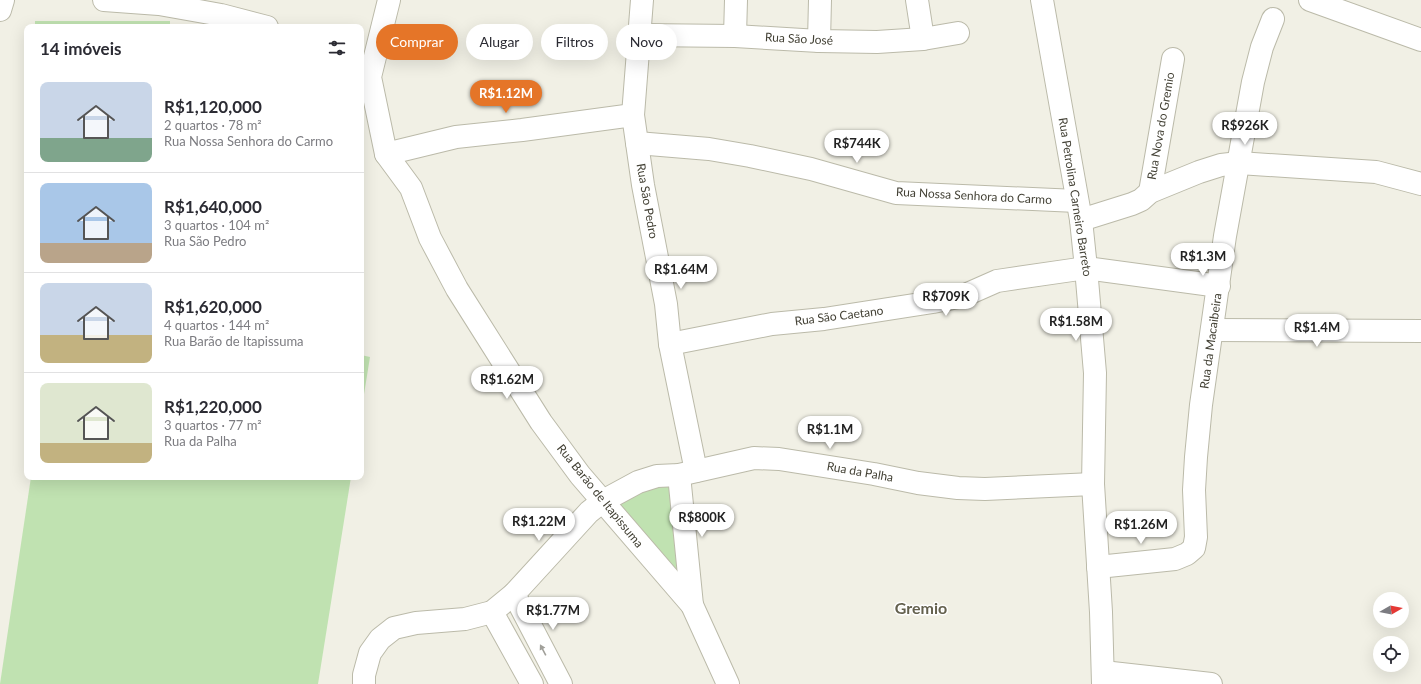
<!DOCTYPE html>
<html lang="pt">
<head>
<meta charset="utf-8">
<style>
  body { margin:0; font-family:Lato,sans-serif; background:#f7f7f7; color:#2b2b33; height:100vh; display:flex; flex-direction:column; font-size:15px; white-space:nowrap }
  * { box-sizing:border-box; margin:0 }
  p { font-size:13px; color:#7c7c81 }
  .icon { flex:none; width:22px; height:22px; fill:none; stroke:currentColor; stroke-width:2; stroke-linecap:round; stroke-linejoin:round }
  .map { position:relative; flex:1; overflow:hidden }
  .drawer { position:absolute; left:24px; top:24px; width:340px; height:456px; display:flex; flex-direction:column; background:#fff; border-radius:8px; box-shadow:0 4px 16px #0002 }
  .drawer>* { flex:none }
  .top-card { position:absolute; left:376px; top:24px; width:380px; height:36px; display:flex; gap:8px }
  .needle { width:26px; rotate:81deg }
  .tools { position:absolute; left:1373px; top:592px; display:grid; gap:8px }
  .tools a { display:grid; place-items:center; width:36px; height:36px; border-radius:50%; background:#fff; box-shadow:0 4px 16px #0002; font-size:20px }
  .price { position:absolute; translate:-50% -34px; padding:0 9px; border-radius:14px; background:#fff; color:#222; font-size:13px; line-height:26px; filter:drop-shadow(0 1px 2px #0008) }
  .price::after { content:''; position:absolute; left:50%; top:24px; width:12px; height:9px; margin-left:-6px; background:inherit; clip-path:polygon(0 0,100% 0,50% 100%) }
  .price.on { background:#e57528; color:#fff }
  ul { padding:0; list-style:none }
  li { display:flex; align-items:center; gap:12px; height:100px; padding:0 16px }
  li+li { border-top:1px solid #e1e1e2 }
  li span { display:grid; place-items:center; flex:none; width:112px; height:80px; border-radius:8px; color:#555 }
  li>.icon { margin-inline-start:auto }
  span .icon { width:48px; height:48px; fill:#fffc; stroke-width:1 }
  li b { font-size:17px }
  h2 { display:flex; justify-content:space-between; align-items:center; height:48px; padding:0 16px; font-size:17px }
  .tag { padding:0 14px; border-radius:18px; background:#fff; box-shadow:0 4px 16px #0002; font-size:14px; line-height:36px }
  .tag.on { background:#e57528; color:#fff }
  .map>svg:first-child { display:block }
  .green { fill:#c0e2b1 }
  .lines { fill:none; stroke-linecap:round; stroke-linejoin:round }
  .street-casing { stroke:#bbbaa9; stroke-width:24 }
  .street { stroke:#fff; stroke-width:22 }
  .oneway { fill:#a1a09a }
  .labels { text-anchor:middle; stroke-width:3; stroke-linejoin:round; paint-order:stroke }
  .street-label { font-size:12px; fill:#434135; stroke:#fff }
  .district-label { font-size:16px; font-weight:bold; fill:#64614e; stroke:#fff }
</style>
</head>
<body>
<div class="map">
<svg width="1421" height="684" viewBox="0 0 1421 684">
  <rect width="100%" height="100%" fill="#f1f0e5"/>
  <!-- green -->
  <g class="green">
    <rect x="35" y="21" width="135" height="6"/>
    <polygon points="361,355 370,357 361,413"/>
    <polygon points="31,477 351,477 318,684 0,684"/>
    <polygon points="675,479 685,585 613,506 638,487"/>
  </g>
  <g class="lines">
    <!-- street casing -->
    <g class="street-casing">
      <g id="street">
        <polyline points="104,0 159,4 221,15 267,27"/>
        <polyline points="389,0 370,77 386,154 411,188 430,238 457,289 541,422 580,475 692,605 728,684"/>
        <polyline points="642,0 633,115 643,185 666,304 670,344 696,471"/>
        <polyline points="917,0 923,39"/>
        <polyline points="1042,0 1081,220 1086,268 1095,373 1093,484 1101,612 1103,684"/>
        <polyline points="1310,0 1421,40"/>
        <polyline points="0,10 3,0"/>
        <polyline points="640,35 735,36 819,41 877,42 923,39 958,33"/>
        <polyline points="735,36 736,0"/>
        <polyline points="819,41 820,0"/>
        <polyline points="637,143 709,149 750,156 811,169 896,193 1077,201"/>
        <polyline points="386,154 456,137 522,130 633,115"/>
        <polyline points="1150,192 1173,59"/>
        <polyline points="1081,220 1132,204 1141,200 1150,192 1199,172 1221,165 1239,163 1376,172 1421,184"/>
        <polyline points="1212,330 1421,331"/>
        <polyline points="670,344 772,324 824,319 933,302 963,296 997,281 1086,268 1219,286"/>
        <polyline points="679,475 692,605"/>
        <polyline points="1098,567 1175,559 1187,554 1194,548 1196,537 1194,490 1196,457 1201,405 1225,236 1253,82 1262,47 1273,19"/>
        <polyline points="514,594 561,684"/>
        <polyline points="492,612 532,684"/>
        <polyline points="1103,672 1211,684"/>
        <polyline points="364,684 364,675 370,653 380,639 394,628 416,623 465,619 492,612 514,594 589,512 603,501 638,482 657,476 679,475 754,458 779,459 874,474 918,483 958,488 985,489 1093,484"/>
      </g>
    </g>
    <!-- street -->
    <use href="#street" class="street"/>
  </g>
  <!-- one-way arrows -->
  <defs><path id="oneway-solid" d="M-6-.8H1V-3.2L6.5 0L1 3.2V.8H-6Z"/></defs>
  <use class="oneway" href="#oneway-solid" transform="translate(543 650) rotate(-118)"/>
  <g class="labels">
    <!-- street labels -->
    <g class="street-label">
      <text transform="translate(799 39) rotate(3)" y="4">Rua São José</text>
      <text transform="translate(1161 126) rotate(-80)" y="4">Rua Nova do Gremio</text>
      <text transform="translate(974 196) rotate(3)" y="4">Rua Nossa Senhora do Carmo</text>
      <text transform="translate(1075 197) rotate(81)" y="4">Rua Petrolina Carneiro Barreto</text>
      <text transform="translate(647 201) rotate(80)" y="4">Rua São Pedro</text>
      <text transform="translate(839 316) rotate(-7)" y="4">Rua São Caetano</text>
      <text transform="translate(1211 341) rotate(-82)" y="4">Rua da Macaibeira</text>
      <text transform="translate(860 472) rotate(10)" y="4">Rua da Palha</text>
      <text transform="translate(600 496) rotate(51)" y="4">Rua Barão de Itapissuma</text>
    </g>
    <!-- district labels -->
    <g class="district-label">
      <text x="921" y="614">Gremio</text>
    </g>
  </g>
</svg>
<div class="tools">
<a><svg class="needle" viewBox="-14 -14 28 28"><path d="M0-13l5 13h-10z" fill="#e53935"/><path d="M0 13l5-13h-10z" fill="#7c7c81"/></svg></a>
<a><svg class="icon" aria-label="locate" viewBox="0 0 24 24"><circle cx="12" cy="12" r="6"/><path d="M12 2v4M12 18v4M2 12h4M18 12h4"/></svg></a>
</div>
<b class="price on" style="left:506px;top:114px">R$1.12M</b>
<b class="price" style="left:1245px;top:146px">R$926K</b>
<b class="price" style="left:857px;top:164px">R$744K</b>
<b class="price" style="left:1203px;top:277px">R$1.3M</b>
<b class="price" style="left:681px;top:290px">R$1.64M</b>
<b class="price" style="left:946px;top:317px">R$709K</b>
<b class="price" style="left:1076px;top:342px">R$1.58M</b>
<b class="price" style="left:1317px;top:348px">R$1.4M</b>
<b class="price" style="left:507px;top:400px">R$1.62M</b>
<b class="price" style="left:830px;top:450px">R$1.1M</b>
<b class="price" style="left:702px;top:538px">R$800K</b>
<b class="price" style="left:539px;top:542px">R$1.22M</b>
<b class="price" style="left:1141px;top:545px">R$1.26M</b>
<b class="price" style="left:553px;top:631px">R$1.77M</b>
<div class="top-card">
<a class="tag on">Comprar</a>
<a class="tag">Alugar</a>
<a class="tag">Filtros</a>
<a class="tag">Novo</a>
</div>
<section class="drawer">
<h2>14 imóveis<svg class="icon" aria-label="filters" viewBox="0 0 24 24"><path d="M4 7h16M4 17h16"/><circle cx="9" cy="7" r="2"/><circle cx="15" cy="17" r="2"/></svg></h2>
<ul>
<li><span style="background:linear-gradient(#c9d6e8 70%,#7fa58c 0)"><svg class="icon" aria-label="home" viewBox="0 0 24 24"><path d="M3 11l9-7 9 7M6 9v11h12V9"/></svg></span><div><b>R$1,120,000</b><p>2 quartos · 78 m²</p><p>Rua Nossa Senhora do Carmo</p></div></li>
<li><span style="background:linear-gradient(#a9c7e8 75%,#b9a48a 0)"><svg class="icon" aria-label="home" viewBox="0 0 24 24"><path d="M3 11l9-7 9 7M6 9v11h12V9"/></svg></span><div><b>R$1,640,000</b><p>3 quartos · 104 m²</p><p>Rua São Pedro</p></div></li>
<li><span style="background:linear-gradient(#c9d6e8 65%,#c2b280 0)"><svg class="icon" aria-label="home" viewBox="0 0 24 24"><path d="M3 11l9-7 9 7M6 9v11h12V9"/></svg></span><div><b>R$1,620,000</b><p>4 quartos · 144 m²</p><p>Rua Barão de Itapissuma</p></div></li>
<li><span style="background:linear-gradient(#dfe7d0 75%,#c2b280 0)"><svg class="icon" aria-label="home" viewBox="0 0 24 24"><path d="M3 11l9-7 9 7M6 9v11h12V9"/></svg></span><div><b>R$1,220,000</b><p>3 quartos · 77 m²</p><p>Rua da Palha</p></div></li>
</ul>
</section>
</div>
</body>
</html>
